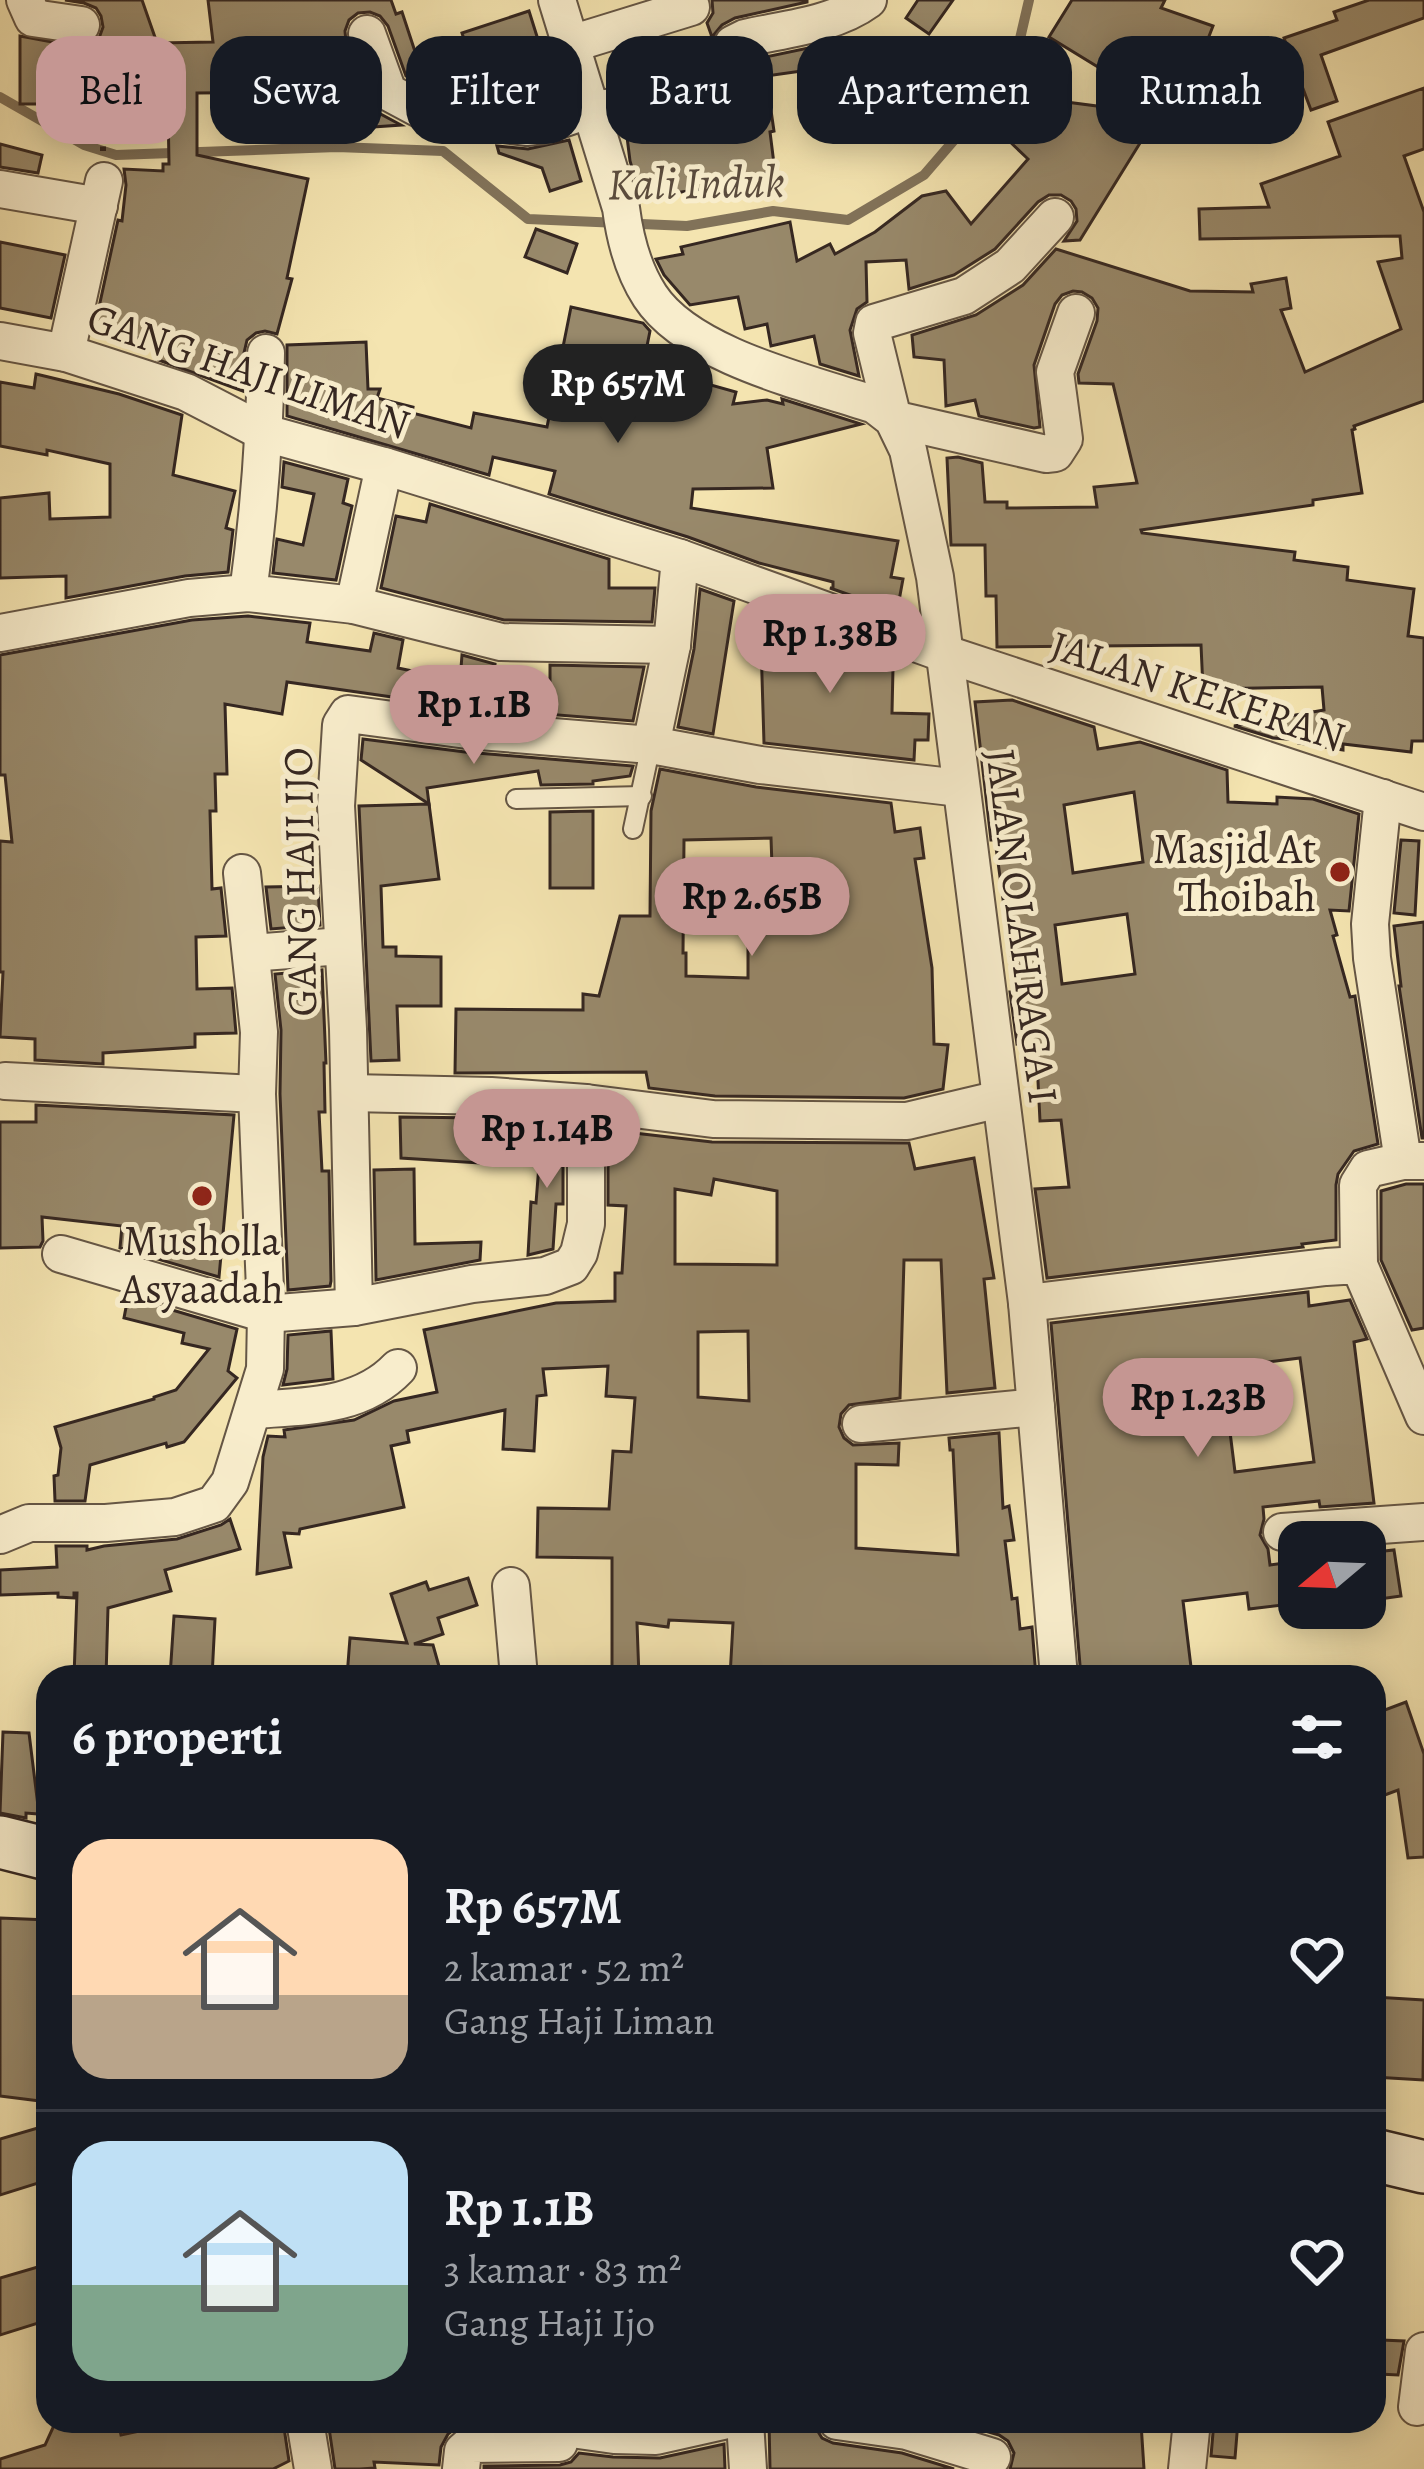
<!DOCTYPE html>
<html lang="id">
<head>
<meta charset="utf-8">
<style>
  body { margin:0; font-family:Alegreya,serif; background:#242831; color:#f1f3f6; height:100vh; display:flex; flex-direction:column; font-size:45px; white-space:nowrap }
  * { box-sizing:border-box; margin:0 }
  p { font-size:39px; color:#9ea1a6 }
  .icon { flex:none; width:66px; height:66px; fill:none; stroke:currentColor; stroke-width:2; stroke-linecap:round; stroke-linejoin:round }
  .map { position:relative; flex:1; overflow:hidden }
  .side { position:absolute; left:36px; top:1665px; width:1350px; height:768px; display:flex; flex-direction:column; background:#171b24; border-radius:36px; box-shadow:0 6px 30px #0003 }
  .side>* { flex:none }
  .banner { position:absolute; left:36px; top:36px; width:1353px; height:108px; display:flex; gap:24px }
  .needle { width:78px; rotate:251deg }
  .fabs { position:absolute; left:1278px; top:1521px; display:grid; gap:24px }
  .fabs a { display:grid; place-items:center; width:108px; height:108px; border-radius:24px; background:#171b24; box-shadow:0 6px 30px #0003; font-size:60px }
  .price { position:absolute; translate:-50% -102px; padding:0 27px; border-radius:42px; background:#c59692; color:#111; font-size:39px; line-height:78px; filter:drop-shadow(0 3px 6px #0008) }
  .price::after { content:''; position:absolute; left:50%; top:72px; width:36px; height:27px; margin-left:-18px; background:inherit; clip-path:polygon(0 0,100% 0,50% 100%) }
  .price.current { background:#222; color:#fff }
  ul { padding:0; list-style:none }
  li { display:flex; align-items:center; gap:36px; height:300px; padding:0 36px }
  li+li { border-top:3px solid #363941 }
  li span { display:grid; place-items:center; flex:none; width:336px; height:240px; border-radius:36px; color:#555 }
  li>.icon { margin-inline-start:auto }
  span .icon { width:144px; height:144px; fill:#fffc; stroke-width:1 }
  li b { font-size:51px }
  h2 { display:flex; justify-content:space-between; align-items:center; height:144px; padding:0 36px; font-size:51px }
  .pill { padding:0 42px; border-radius:36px; background:#171b24; box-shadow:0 6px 30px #0003; font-size:42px; line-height:108px }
  .pill.current { background:#c59692; color:#111 }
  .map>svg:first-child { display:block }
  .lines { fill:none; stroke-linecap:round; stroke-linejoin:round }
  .stream { stroke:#817259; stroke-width:10 }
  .building { fill:#98896b; stroke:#352721; stroke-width:3; fill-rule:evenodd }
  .lane-casing { stroke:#655645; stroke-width:22 }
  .street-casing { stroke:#655645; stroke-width:40 }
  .secondary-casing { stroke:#352721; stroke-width:56 }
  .path { stroke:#352721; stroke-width:6; stroke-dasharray:9 6; stroke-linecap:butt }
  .lane { stroke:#f8edcc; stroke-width:18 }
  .street { stroke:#f8edcc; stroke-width:36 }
  .secondary { stroke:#f8edcc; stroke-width:51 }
  .poi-dot { fill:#8f2418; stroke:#f8edcc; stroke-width:4.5 }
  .labels { text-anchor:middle; stroke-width:10; stroke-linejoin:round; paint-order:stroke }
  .street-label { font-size:42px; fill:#352721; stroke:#f8edcc }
  .poi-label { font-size:42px; fill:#352721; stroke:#f8edcc; text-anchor:end }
  .water-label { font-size:45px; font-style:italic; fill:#5b4c3d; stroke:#f8edcc }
</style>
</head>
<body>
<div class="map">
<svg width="1424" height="2469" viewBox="0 0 1424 2469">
  <rect width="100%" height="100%" fill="#f4e4b0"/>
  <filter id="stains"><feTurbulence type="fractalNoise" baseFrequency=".00167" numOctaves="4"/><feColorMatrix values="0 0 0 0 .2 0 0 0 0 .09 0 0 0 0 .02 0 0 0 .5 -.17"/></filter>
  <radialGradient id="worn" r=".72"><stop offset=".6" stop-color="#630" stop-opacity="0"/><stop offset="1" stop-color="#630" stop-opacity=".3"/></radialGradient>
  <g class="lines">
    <!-- stream -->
    <polyline class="stream" points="0,97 84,145 116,155 337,147 443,151 528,219 687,226 773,211 848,220 924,175 993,95 1019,43 1029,0"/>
  </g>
  <!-- building -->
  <g class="building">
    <polygon points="65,0 142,0 157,43 213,42 208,0 391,0 396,14 402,12 427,88 406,76 388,26 380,16 370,12 358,13 349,20 345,31 346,42 368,101 377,112 401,125 345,129 342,104 329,105 327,92 197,93 197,155 308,179 287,278 292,279 277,334 265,331 256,333 247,340 244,353 243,391 156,359 161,342 94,330 118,220 122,221 126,185 124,169 163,171 163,164 169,164 168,108 106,109 106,104 20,104 20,36 79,47 90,45 99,38 103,27 101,16 96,8 84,3"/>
    <polygon points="712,0 807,0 807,2 735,18 722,25 712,37 707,23 713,13"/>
    <polygon points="918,0 953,0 929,34 906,18"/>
    <polygon points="1072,0 1165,0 1161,8 1213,26 1178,116 1049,37"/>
    <polygon points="1369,0 1424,0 1424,18 1321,55 1337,101 1311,110 1284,38 1337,20 1334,12"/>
    <polygon points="529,11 556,97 526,104 491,100 500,75 477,81 462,33"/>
    <polygon points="711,37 699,79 683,80 673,51"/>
    <polygon points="813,47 816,69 766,76 774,131 770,132 775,172 731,178 732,185 674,193 673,186 639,192 630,161 626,129 711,123 721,120 738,107 751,60"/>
    <polygon points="1424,88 1424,149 1404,156 1424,212 1424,401 1354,426 1355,429 1352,430 1362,493 1313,500 1313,505 1141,530 1142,533 1295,552 1294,560 1348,567 1347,580 1414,589 1408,636 1424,638 1424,741 1412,741 1411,752 1343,744 1343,750 1299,743 1300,740 1273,738 1234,726 1324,710 1322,687 1203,689 1201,645 997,647 996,596 986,596 985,545 951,545 947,458 958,457 982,463 985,502 1007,502 1007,508 1097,507 1094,487 1137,483 1113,384 1079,383 1078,374 1097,321 1098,308 1092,298 1082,292 1073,291 1062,295 1055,304 1034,365 1040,427 1034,428 979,416 975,400 946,406 944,360 914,357 912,335 976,315 1023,285 1056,249 1190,291 1253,292 1251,284 1286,278 1291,308 1281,310 1305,372 1401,329 1378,262 1402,258 1400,236 1200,239 1199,209 1269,207 1261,184 1340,156 1328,122"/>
    <polygon points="1004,97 1039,130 1043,99 1158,114 1080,240 1064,241 1077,221 1076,209 1071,201 1061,195 1049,195 1038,202 995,249 954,275 909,289 906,260 866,262 867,302 857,309 850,330 859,376 820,364 814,336 771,346 767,324 745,329 738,297 690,305 664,275 656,259 683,254 681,247 790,222 797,261 830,244 835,254 875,232 922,196 946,191 971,224 1028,159 985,118"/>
    <polygon points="569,140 581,181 550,191 542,168 499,153 497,146 528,149"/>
    <polygon points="0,144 42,155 38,173 0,167"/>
    <polygon points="536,229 577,244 567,273 525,257"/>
    <polygon points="0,242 65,255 51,318 0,308"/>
    <polygon points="571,307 643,323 650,331 643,366 736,392 733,404 767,400 783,404 782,399 861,424 767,448 773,488 693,489 691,508 898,541 891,577 903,579 898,606 864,600 830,588 833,588 833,582 759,563 688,537 549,494 555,471 493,457 489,475 287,416 287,345 366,342 368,389 380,389 377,398 413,407 412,413 471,428 474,413 547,427"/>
    <polygon points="36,374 119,394 182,415 173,475 235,491 226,528 233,530 228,572 185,576 66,598 66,576 0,578 0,498 49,493 50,519 110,517 110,464 47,450 47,455 0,446 0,382 34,388"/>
    <polygon points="284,462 348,479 343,503 352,506 336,580 273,573 277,539 303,545 314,494 282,487"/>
    <polygon points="430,504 609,559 609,588 655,588 652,622 504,620 381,588 396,516 426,522"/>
    <polygon points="700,589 734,601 713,734 678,727 694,649"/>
    <polygon points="760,611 853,644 854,667 893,668 892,713 929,714 928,740 915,740 914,760 764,743"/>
    <polygon points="248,616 310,623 307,642 370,651 374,633 403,640 398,668 460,681 462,655 495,664 493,688 550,689 550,665 644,667 633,721 469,708 287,682 282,714 225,704 227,774 215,774 216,811 210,811 212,889 221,888 226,936 196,937 197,989 232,988 236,1033 195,1034 195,1047 103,1053 103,1064 35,1060 35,1039 0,1037 3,972 0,972 0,841 12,842 5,775 0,775 0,655 192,620"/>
    <path d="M1012,700L1094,727L1098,749L1140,742L1227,770L1228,802L1277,804V797L1313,799L1359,814L1349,911L1330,910L1337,935L1333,936L1350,997L1355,996L1378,1144L1354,1151L1338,1174L1336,1185V1240L1302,1244L1303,1247L1047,1278L1035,1189L1069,1187L1061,1120L1040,1121L1036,1041L1017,1044L1010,992H1015L1006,921L995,840H991L975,702ZM1134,792L1143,862L1073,873L1064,805ZM1127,914L1135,974L1062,984L1055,925Z"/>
    <polygon points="363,739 465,752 633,766 630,776 593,781 593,784 541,785 538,771 427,788 429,804 361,760"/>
    <path d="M660,769L756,787L891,803L895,832L920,828L924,858L915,859L932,968L934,1044L948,1045L943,1089L904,1098L715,1096L649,1088L646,1072L455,1073L456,1009L583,1010V994L599,996L620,916H650L651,811ZM771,838L772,866H793L799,920L748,919V978L686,976V953H683L684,840Z"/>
    <polygon points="429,804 439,879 381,886 383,947 396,947 396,956 441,957 441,1006 397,1006 399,1060 371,1061 359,806"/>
    <polygon points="593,811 593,888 550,888 550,812"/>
    <polygon points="1401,840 1419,841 1415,915 1394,913"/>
    <polygon points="318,886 320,925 271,929 266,887"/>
    <polygon points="1424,922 1424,1138 1422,1138 1399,986 1401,986 1394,926"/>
    <polygon points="322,970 326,1063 324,1063 325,1112 319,1112 322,1171 329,1171 331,1281 330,1286 288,1290 280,1094 281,1030 275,974"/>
    <polygon points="36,1105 234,1115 219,1277 120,1248 122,1226 42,1217 43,1241 40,1247 0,1248 0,1122 36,1122"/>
    <polygon points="400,1117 482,1118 479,1163 401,1158"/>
    <polygon points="542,1127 563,1128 563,1204 556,1204 553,1249 528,1255 531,1202 536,1203"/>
    <path d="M608,1130L712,1142L909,1143L915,1169L974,1158L994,1278L984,1279L995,1388L947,1393L941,1260H904L900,1398L849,1405L841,1414L839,1427L844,1438L853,1445L899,1443L898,1465L856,1464V1548L958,1555L953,1450H950L949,1438L999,1433L1003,1508L1009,1506L1014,1540L1005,1541L1012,1599L1017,1598L1020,1629L1032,1627L1036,1677H730L733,1623L669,1620L668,1627L637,1623L639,1677H612V1558L537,1557L538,1508L609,1509L613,1451L631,1452L635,1398L606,1396L608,1366L543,1369L546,1395L537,1396L534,1451L503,1449L505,1410L407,1431L409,1442L391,1446L404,1507L300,1529L299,1534L284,1533L291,1567L257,1574L263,1457L268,1436L285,1437L284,1430L354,1420L394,1401L437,1392L424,1330L556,1303L615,1301V1273H622L626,1206L608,1205ZM714,1179L777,1191V1265L675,1264V1189L711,1195ZM748,1331L749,1401L698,1397V1332Z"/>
    <polygon points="414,1169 415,1244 481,1242 480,1260 376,1280 374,1170"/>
    <polygon points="1406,1184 1424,1184 1424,1328 1412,1330 1381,1260 1381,1191"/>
    <path d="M1308,1292L1309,1306L1350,1300L1367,1339L1354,1342L1374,1503L1320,1507L1319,1501L1263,1507L1264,1519L1260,1535L1268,1549L1270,1565L1299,1561V1603L1249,1609L1247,1593L1183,1601L1191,1667L1131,1675L1081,1677L1051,1323ZM1300,1358L1314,1462L1235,1472L1222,1368Z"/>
    <polygon points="128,1297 237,1329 228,1371 237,1378 184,1442 167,1447 166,1443 90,1465 85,1501 55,1501 54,1476 58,1475 61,1448 55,1427 154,1399 154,1397 176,1390 209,1349 182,1343 184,1333 124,1318"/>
    <polygon points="331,1331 333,1379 283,1385 287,1369 288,1335"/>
    <polygon points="230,1519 240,1549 165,1570 171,1591 108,1608 106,1677 74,1677 77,1593 74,1593 74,1598 58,1597 58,1593 0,1595 0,1570 57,1567 56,1546 87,1546 87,1550 104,1546 177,1539 221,1525"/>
    <polygon points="1394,1550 1401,1596 1365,1601 1365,1553"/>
    <polygon points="468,1578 477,1605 438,1618 443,1634 414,1644 433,1645 442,1677 347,1677 350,1638 407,1643 391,1594 426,1582 429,1590"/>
    <polygon points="174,1616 215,1619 212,1677 170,1677"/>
    <polygon points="1406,1702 1424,1754 1424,1857 1408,1858 1398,1790 1374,1799 1374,1714"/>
    <polygon points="3,1732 29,1733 39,1814 26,1813 26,1818 0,1813"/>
    <polygon points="0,1918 48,1920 48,2102 0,2096"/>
    <polygon points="1374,1997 1424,2000 1423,2080 1374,2077"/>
    <polygon points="48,2125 48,2180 0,2195 0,2139"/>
    <polygon points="48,2264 48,2320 0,2335 0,2278"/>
    <polygon points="1381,2340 1404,2341 1398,2375 1379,2374"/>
    <polygon points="56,2421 80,2431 118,2422 121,2435 186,2421 283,2421 289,2461 273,2469 0,2469 0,2459 45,2445"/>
    <polygon points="328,2421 515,2421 471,2422 458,2426 448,2434 441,2447 439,2465 374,2462 375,2468 360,2469 335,2469"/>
    <polygon points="769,2421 815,2421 817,2430 822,2438 833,2443 902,2453 954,2469 770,2469"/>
    <polygon points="951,2421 1079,2421 1080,2426 1141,2423 1144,2469 1010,2469 1014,2453 1008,2441 999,2435"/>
    <polygon points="1214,2421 1238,2421 1235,2458 1211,2456"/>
    <polygon points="724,2444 725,2469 484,2469 484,2466 560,2465 571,2462 579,2453 613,2457 660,2458"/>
  </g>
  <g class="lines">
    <!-- lane casing -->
    <g class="lane-casing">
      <g id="lane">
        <polyline points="516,799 642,796"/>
        <polyline points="633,829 651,745"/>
      </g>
    </g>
    <!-- street casing -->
    <g class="street-casing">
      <g id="street">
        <polyline points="25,0 33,18 81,25"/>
        <path d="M557,0L621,208C625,239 633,270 650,296C689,356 809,383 875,405L893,419L908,450L935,577L1027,1303L1059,1677"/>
        <path d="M367,34L388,92L429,114L526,127L544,125L591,109L709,101L719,95L725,64L733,44L745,38C785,29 834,25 868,0"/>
        <polyline points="571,44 691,7"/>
        <polyline points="0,189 99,206"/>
        <polyline points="1055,217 1010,266 964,296 874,323 872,333 893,419 1046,454 1055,453 1064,439 1055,372 1076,313"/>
        <polyline points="0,341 66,353 186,392 265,433 384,466 680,558 943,653 1424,812"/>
        <polyline points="66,353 104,181"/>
        <path d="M266,353C265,434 259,513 248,593L354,605L501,642L672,645"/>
        <polyline points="354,605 384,466"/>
        <polyline points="0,633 189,598 248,593"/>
        <polyline points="651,745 672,645 680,558"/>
        <polyline points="1383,798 1370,924 1372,958 1403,1161"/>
        <polyline points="251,953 342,946"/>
        <polyline points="5,1081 257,1094"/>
        <polyline points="350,1093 491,1096 586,1103 713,1119 907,1121 1000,1099"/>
        <polyline points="61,1254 266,1314 354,1307 472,1284 545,1276 571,1266 579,1253 586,1224 586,1103"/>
        <polyline points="1359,1265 1358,1185 1368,1169 1403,1161 1424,1161"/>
        <polyline points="1027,1303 1326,1267 1359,1265 1424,1416"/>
        <polyline points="354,1307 348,1029 336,806 341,725 348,714 467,730 651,745 760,765 960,788"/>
        <path d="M253,1410C304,1406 360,1408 398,1368"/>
        <polyline points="861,1424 1036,1407"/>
        <polyline points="1282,1532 1424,1522"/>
        <polyline points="0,1535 29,1523 106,1523 175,1517 214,1504 230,1482 265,1369 266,1314 257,1094 259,1032 242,873"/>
        <polyline points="511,1586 519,1677"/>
        <polyline points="1417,2407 1424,2351"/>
        <polyline points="305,2421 313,2469"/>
        <polyline points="745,2421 748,2469"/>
        <polyline points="837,2421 907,2431 992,2457"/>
        <polyline points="557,2427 614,2435 656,2436 723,2421"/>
        <polyline points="461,2469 463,2451 471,2444 559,2443"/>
        <polyline points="1187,2469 1192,2421"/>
      </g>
    </g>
    <!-- secondary casing -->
    <g class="secondary-casing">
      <g id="secondary">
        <polyline points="0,1842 48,1854"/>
        <polyline points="1374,2155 1424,2167"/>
      </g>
    </g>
    <!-- path -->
    <polyline class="path" points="89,58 103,119 103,151"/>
    <!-- lane -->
    <use href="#lane" class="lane"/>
    <!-- street -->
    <use href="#street" class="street"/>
    <!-- secondary -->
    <use href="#secondary" class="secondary"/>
  </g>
  <!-- markers -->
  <g class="poi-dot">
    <circle cx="1340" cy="872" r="12"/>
    <circle cx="202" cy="1196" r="12"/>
  </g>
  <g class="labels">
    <!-- street labels -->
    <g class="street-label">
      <text transform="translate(249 370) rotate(19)" y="15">GANG HAJI LIMAN</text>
      <text transform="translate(1198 690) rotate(18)" y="15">JALAN KEKERAN</text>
      <text transform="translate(299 882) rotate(-91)" y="15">GANG HAJI IJO</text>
      <text transform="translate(1023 926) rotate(83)" y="15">JALAN OLAHRAGA I</text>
    </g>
    <!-- poi labels -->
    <g class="poi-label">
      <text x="1316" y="863">Masjid At<tspan x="1316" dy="48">Thoibah</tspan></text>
      <text x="202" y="1255" text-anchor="middle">Musholla<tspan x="202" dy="48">Asyaadah</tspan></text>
    </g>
    <!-- water labels -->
    <g class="water-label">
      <text transform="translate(696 182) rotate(-1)" y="16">Kali Induk</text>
    </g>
  </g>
  <rect width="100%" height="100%" filter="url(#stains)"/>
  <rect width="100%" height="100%" fill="url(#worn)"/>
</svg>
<div class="fabs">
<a><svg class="needle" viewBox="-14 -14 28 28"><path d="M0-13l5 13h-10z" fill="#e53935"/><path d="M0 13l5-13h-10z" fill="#9ea1a6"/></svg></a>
</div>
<b class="price current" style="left:618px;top:446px">Rp 657M</b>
<b class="price" style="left:830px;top:696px">Rp 1.38B</b>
<b class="price" style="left:474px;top:767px">Rp 1.1B</b>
<b class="price" style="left:752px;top:959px">Rp 2.65B</b>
<b class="price" style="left:547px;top:1191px">Rp 1.14B</b>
<b class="price" style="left:1198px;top:1460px">Rp 1.23B</b>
<div class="banner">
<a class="pill current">Beli</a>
<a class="pill">Sewa</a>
<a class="pill">Filter</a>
<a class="pill">Baru</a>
<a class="pill">Apartemen</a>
<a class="pill">Rumah</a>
</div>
<section class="side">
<h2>6 properti<svg class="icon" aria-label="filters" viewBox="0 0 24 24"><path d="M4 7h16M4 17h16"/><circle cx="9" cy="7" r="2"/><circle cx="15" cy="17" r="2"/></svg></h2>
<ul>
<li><span style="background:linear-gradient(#ffd9b3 65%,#b9a48a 0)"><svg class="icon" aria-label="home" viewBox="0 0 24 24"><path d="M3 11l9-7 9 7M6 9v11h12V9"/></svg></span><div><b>Rp 657M</b><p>2 kamar · 52 m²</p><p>Gang Haji Liman</p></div><svg class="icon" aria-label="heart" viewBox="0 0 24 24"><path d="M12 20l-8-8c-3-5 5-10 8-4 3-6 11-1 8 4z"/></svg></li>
<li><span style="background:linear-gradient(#bfe0f5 60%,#7fa58c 0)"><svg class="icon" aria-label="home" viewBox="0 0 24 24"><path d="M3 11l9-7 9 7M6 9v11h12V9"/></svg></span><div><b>Rp 1.1B</b><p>3 kamar · 83 m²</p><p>Gang Haji Ijo</p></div><svg class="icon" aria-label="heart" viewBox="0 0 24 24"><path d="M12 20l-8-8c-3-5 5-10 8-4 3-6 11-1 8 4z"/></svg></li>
</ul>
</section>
</div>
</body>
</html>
